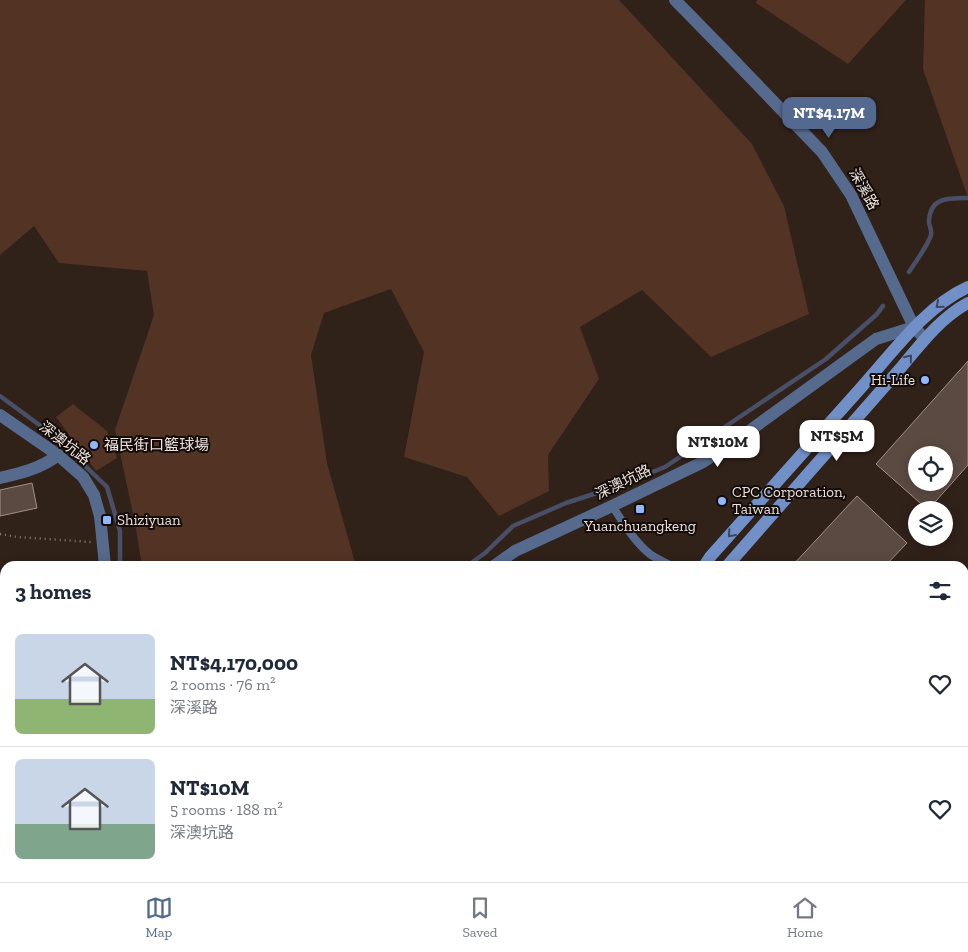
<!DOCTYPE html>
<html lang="en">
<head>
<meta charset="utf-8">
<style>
  body { margin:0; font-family:"Zilla Slab","Noto Sans TC",serif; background:#f2f2f3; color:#1f2937; height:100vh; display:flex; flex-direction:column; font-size:19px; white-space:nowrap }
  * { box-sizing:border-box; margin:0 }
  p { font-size:16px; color:#747a83 }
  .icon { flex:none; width:28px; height:28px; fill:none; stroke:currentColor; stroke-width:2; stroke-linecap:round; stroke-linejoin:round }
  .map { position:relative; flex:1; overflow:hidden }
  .panel { position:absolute; left:0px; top:561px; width:969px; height:321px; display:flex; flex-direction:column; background:#fff; border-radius:15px 15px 0 0; box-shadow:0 2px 12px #0003 }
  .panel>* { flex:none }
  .buttons { position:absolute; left:908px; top:446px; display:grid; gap:10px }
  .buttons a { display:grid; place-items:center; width:45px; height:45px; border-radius:50%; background:#fff; box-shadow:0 2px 12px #0003; font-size:25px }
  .price { position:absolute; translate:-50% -42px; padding:0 11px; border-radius:10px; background:#fff; color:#222; font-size:16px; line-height:32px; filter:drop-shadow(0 1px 2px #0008) }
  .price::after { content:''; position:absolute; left:50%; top:30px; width:15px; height:11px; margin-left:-8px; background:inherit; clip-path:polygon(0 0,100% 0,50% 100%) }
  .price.active { background:#536990; color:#fff }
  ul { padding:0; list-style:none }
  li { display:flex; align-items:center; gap:15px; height:125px; padding:0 15px }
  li+li { border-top:1px solid #e0e1e3 }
  li span { display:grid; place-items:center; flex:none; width:140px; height:100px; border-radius:8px; color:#555 }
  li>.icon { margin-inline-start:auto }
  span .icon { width:60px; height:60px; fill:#fffc; stroke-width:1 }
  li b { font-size:21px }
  h2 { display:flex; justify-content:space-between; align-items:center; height:60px; padding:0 15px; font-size:21px }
  .menu { display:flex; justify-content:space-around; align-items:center; height:70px; border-top:1px solid #e0e1e3; background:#fff; font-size:14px; color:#747a83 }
  .menu a { display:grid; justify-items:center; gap:2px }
  .menu .active { color:#536990 }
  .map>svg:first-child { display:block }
  .green { fill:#523324 }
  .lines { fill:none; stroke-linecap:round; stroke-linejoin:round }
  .stream { stroke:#484f66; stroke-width:4.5 }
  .building { fill:#5b4a42; stroke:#a28f85; fill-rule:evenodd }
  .path { stroke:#8a7d77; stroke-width:2.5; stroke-dasharray:1 4; stroke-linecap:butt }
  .service { stroke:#566a8d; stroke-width:8 }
  .minor { stroke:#566a8d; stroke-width:12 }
  .tertiary { stroke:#566a8d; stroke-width:12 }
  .secondary { stroke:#7290c8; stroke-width:12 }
  .trunk { stroke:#9abcfb; stroke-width:14 }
  .trunk-bridge { stroke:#9abcfb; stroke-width:14 }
  .oneway { stroke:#3e475f }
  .poi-dot { fill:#92b7fd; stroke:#130c09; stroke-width:2 }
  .labels { text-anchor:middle; stroke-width:4; stroke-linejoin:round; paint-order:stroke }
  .street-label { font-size:15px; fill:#ece1dc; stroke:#130c09 }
  .poi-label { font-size:15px; fill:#ece1dc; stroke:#130c09; text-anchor:start }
</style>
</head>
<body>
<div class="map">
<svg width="968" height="882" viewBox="0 0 968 882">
  <rect width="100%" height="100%" fill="#302119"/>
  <!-- green -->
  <g class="green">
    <polygon points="0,0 619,0 752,144 784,206 809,314 711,357 642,290 580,327 599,379 548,455 549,491 499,516 467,477 404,457 424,352 391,289 324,313 311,355 327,463 356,566 142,566 135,523 115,430 154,315 147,271 59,263 34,226 0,255"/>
    <polygon points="757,0 906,0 848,64 756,3"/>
    <polygon points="925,0 968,0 968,198 923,69"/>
    <polygon points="73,404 107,431 117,458 96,471 56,417"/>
  </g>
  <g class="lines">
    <!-- stream -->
    <g class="stream">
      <path d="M909,272C915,263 928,245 931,235C932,231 930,227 929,223C929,197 948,198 968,198"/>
      <polyline points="0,396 53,435 107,487 120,531 120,566"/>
      <polyline points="467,566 485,553 513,526 566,503 612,488 665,467 826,359 876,315 883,306"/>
    </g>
  </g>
  <!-- building -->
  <g class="building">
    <path d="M968,361V465L928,510L876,464ZM916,455H944V482H916Z"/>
    <polygon points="32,483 37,508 0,516 0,490"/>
    <polygon points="857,496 907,543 885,566 792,566"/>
  </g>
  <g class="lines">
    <!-- path -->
    <g class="path">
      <polyline points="0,534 17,537 91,542"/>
      <polyline points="97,882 103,878"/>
    </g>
    <!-- service -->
    <path class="service" d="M612,506C624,523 634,542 651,555C658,559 665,563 672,566"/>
    <!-- minor -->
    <g class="minor">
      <polyline points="675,0 724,50 822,152 851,195 914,327"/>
      <path d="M0,478C21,473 42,468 58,455"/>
      <polyline points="0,646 5,645"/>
    </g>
    <!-- tertiary -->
    <g class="tertiary">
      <polyline points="0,415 58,455 83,477 94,495 100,516 105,566"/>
      <polyline points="494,566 515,551 612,506 703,462 745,434 876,339 914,327 925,339"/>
    </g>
    <!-- secondary -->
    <g class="secondary">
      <path d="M704,566L710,557C760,501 809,446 859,390C891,355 924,307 968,287"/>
      <path d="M727,566L899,370C920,345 940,318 968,303"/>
      <polyline points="647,882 650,878"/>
    </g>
    <!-- trunk -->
    <g class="trunk">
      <polyline points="0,794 5,791"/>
      <polyline points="0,819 5,816"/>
      <polyline points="0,841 5,839"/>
      <polyline points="0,860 5,858"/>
      <polyline points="529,878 534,882"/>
      <polyline points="548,878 563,882"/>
      <polyline points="575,878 584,882"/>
      <polyline points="710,878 713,882"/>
    </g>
    <!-- trunk-bridge -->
    <polyline class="trunk-bridge" points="621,878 630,882"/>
  </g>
  <!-- one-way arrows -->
  <defs><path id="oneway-chevron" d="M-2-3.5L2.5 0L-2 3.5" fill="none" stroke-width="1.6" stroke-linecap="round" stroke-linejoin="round" transform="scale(1.25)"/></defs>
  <g class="oneway">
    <use href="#oneway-chevron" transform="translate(939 305) rotate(140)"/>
    <use href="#oneway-chevron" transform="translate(909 358) rotate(-51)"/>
    <use href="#oneway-chevron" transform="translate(731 534) rotate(132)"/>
  </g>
  <!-- markers -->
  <g class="poi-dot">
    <circle cx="925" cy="380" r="5"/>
    <circle cx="94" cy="445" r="5"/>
    <circle cx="722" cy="501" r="5"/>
    <rect x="635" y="504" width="10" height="10" rx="2.5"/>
    <rect x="102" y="515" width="10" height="10" rx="2.5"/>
  </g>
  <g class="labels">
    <!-- street labels -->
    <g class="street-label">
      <text transform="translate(864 189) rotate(61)" y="5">深溪路</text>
      <text transform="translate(65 443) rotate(38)" y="5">深澳坑路</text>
      <text transform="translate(623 482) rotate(-26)" y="5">深澳坑路</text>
    </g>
    <!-- poi labels -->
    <g class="poi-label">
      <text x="915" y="385" text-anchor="end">Hi-Life</text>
      <text x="104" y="450">福民街口籃球場</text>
      <text x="732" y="497">CPC Corporation,<tspan x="732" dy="17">Taiwan</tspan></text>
      <text x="117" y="525">Shiziyuan</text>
      <text x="640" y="531" text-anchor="middle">Yuanchuangkeng</text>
    </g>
  </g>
</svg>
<div class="buttons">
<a><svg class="icon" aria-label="locate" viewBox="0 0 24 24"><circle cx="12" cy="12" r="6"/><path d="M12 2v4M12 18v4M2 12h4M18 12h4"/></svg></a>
<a><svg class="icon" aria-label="layers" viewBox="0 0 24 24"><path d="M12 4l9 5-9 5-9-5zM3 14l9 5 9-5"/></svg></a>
</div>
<b class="price active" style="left:829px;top:139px">NT$4.17M</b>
<b class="price" style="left:837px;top:462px">NT$5M</b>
<b class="price" style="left:718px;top:468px">NT$10M</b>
<section class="panel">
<h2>3 homes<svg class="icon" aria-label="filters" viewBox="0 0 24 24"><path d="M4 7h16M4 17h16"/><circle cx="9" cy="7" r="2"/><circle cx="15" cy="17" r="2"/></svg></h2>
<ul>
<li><span style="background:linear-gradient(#c9d6e8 65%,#8fb573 0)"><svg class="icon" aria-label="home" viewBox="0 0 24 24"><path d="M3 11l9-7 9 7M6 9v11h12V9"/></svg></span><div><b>NT$4,170,000</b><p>2 rooms · 76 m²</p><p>深溪路</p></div><svg class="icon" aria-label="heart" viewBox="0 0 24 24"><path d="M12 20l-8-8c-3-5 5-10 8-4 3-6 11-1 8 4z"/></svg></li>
<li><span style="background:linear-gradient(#c9d6e8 65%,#7fa58c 0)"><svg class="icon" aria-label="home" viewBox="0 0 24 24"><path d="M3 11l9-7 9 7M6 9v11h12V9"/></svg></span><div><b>NT$10M</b><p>5 rooms · 188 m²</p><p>深澳坑路</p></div><svg class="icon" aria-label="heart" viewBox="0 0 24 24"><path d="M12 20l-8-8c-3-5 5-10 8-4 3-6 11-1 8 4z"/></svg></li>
</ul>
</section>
</div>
<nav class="menu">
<a class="active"><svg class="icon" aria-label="map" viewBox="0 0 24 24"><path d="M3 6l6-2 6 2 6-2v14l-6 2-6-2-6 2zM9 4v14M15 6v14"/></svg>Map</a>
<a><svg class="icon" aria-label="saved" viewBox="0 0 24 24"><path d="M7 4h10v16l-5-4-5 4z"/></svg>Saved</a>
<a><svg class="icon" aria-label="home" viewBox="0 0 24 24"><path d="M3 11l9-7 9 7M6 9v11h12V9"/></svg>Home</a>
</nav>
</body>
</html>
